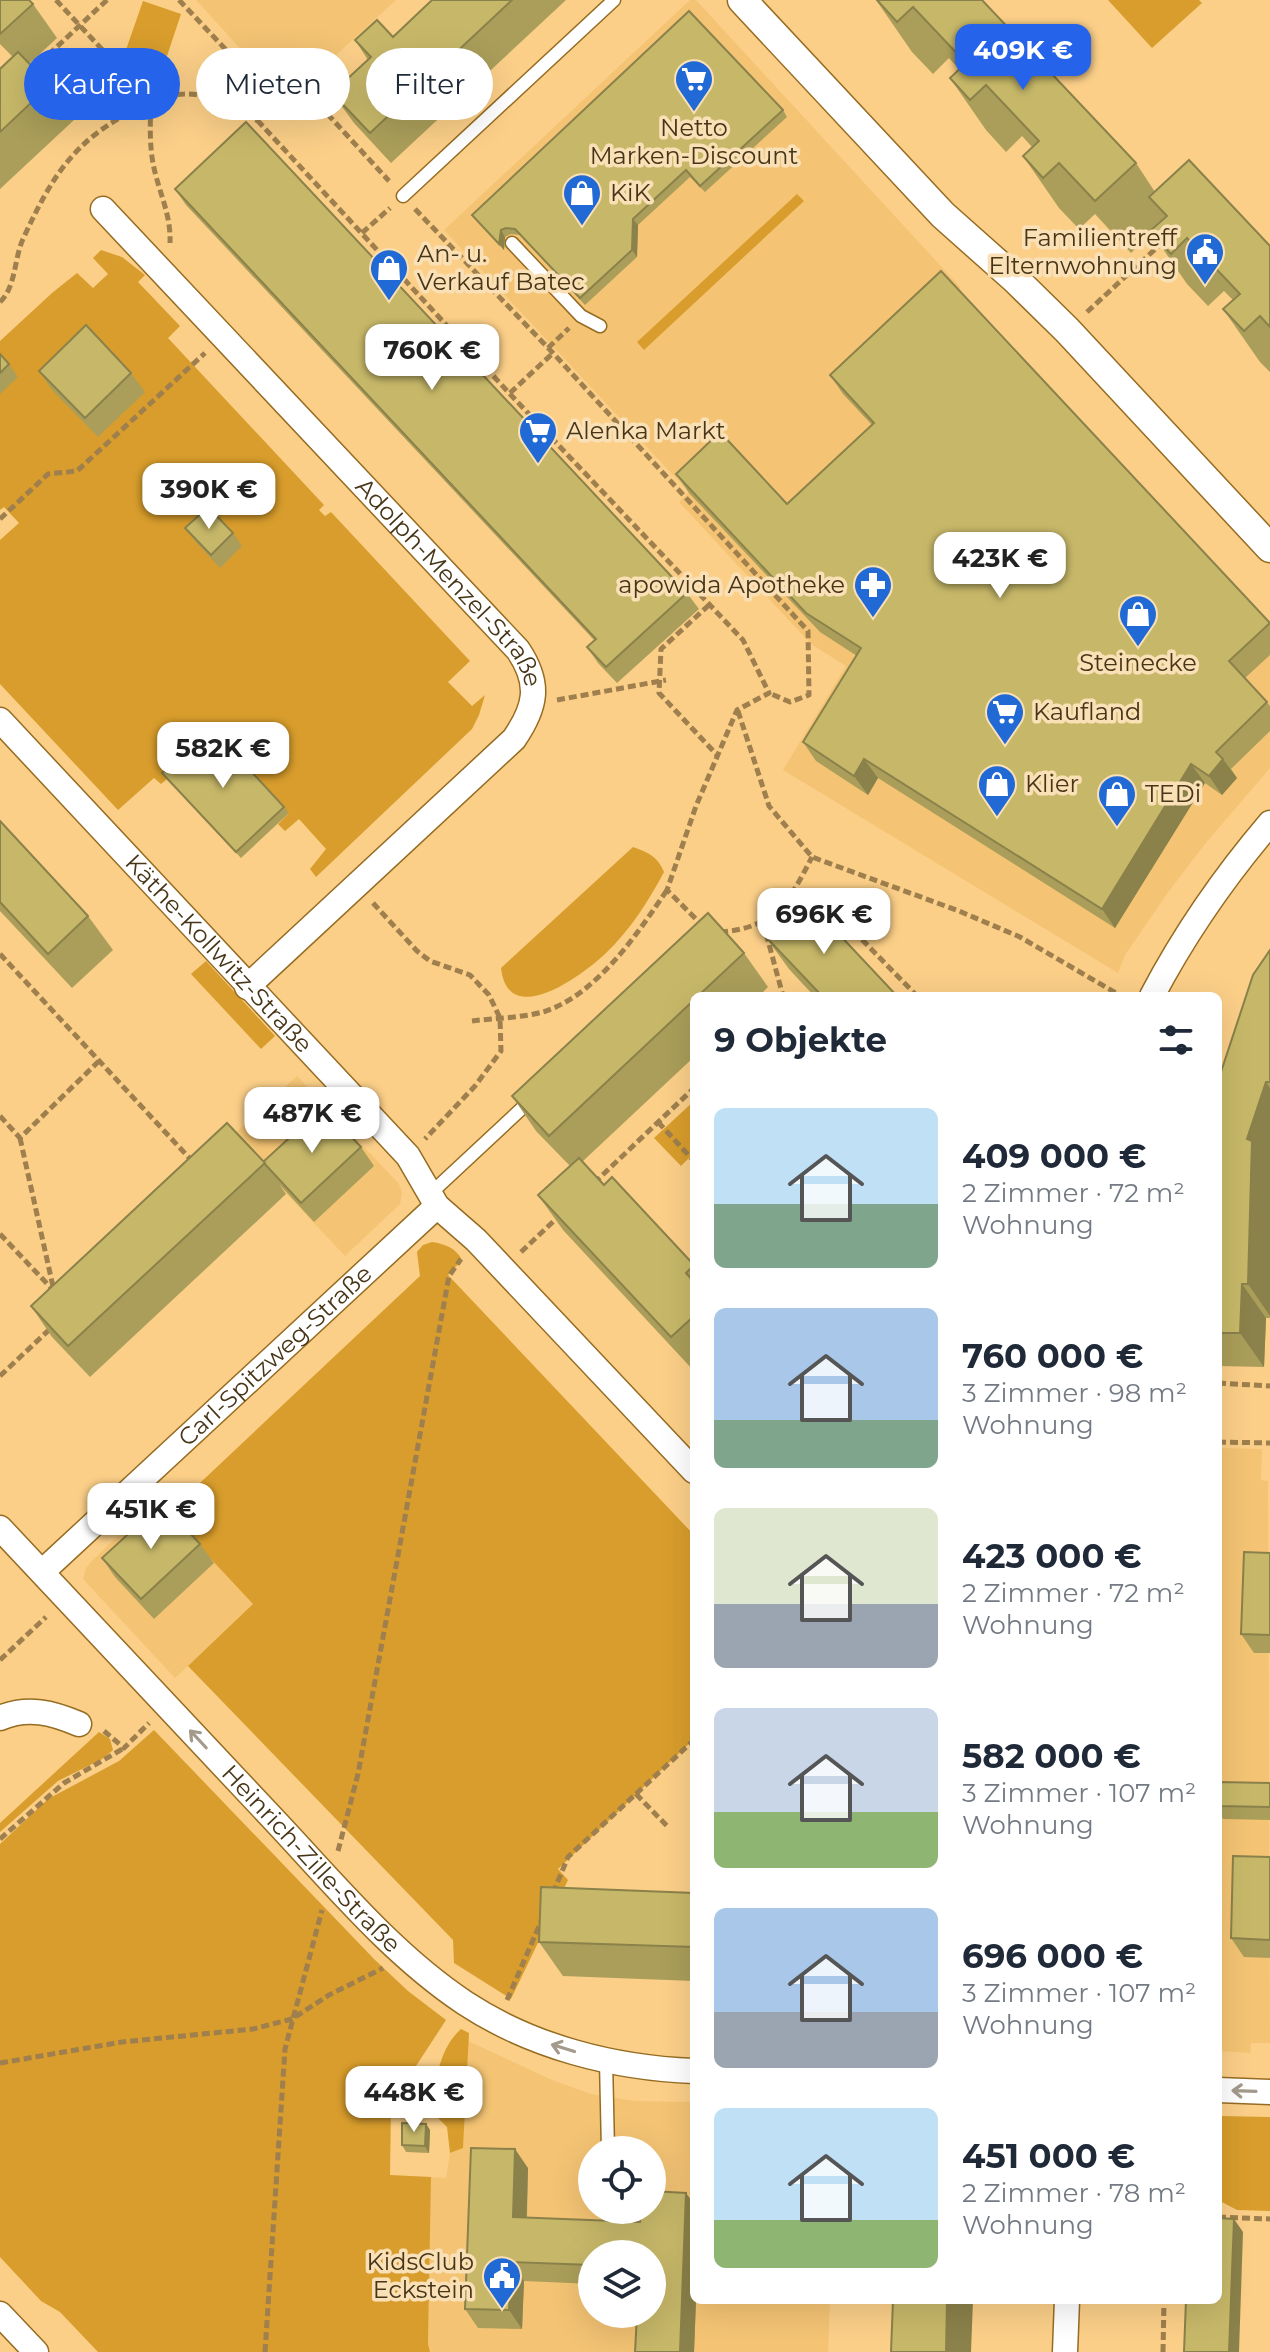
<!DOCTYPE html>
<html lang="de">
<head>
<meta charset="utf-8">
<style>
  body { margin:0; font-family:Montserrat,sans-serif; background:#f2f2f3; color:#1f2937; height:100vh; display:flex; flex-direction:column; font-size:30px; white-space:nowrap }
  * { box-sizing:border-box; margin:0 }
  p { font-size:26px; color:#747a83 }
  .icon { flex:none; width:44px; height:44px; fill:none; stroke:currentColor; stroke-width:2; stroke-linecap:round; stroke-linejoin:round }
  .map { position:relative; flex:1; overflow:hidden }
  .drawer { position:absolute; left:690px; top:992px; width:532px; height:1312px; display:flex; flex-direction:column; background:#fff; border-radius:12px; box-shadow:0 8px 32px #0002 }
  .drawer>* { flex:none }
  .hud { position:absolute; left:24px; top:48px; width:546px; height:72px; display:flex; gap:16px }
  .buttons { position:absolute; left:578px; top:2136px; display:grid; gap:16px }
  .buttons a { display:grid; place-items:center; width:88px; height:88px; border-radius:50%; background:#fff; box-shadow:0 8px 32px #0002; font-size:40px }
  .price { position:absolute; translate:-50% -68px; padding:0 18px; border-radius:16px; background:#fff; color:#222; font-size:26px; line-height:52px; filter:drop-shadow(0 2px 4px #0008) }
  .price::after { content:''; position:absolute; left:50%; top:48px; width:24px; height:18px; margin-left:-12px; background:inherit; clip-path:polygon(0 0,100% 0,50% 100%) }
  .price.active { background:#2563eb; color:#fff }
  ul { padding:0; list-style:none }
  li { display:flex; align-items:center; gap:24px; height:200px; padding:0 24px }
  li span { display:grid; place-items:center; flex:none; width:224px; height:160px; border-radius:12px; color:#555 }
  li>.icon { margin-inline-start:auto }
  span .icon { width:96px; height:96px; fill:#fffc; stroke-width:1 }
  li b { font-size:34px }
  h2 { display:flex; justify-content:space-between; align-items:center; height:96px; padding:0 24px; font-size:34px }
  .chip { padding:0 28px; border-radius:36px; background:#fff; box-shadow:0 8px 32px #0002; font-size:28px; line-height:72px }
  .chip.active { background:#2563eb; color:#fff }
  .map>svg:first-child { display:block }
  .built { fill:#f4c474; fill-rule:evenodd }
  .green { fill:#d89d2c }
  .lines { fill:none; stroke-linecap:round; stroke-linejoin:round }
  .service-casing { stroke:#956c22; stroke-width:15 }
  .minor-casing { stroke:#956c22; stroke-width:27 }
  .tertiary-casing { stroke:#956c22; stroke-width:31 }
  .path { stroke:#9e7f4d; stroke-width:5; stroke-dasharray:8 4; stroke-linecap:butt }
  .service { stroke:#fff; stroke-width:12 }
  .minor { stroke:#fff; stroke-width:24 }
  .tertiary { stroke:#fff; stroke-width:28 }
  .wall { fill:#ab9e5a }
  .shaded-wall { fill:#8b814a }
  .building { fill:#c7b869; stroke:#8b814a; stroke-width:2 }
  .oneway { stroke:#a39a8b }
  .labels { text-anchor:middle; stroke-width:7; stroke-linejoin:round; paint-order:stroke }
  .poi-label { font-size:24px; fill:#473517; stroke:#fae0b6; text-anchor:start }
  .street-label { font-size:24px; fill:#473517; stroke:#fae0b6 }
</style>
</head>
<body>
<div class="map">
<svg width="1270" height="2352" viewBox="0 0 1270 2352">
  <rect width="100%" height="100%" fill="#fbcf88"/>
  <!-- built -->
  <g class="built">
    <polygon points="196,0 396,0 310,79 270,81"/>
    <polygon points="690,0 696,0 961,288 955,290 1270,628 1270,768 1205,844 1169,891 1125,955 1118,973 783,770 846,666 811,644 679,502 689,492 444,230"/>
    <polygon points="297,1076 399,1184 402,1193 400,1204 345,1256 232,1136"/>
    <polygon points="1218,1448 1262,1449 1261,1480 1268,1481 1270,2043 1251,2043 1250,2053 1218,2051"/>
    <polygon points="156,1499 254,1605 175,1678 83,1579 86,1568 92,1561"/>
    <path d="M468,2041L552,2080L591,2094L635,2101L694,2102V2300H830L828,2352H430L428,2344L431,2177L446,2178L450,2153L463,2148ZM592,2150H652V2210H592ZM592,2254H652V2314H592Z"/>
  </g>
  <!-- green -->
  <g class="green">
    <polygon points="1108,0 1199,0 1202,3 1152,48"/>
    <polygon points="143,1 181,14 160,77 121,64"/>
    <polygon points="797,194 804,201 644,350 637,342"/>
    <polygon points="101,250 122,257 145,275 138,282 180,326 168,338 324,505 319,510 325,516 331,512 470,661 448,682 472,706 485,695 479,715 472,729 316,877 310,869 326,849 299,819 285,831 278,824 289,813 167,779 161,784 154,778 118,810 0,684 0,540 19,523 4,507 0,510 0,341 52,293 77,273 93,288 108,274 93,258"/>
    <path d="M633,847C648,852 658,857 664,872C648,902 630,930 606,953C582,976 508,1030 501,968Z"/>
    <polygon points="206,961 275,1036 261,1049 191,974"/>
    <polygon points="694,1101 694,1153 681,1166 654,1138"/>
    <path d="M432,1242C445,1244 456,1248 462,1260L448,1275L694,1535V1739L558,1869L568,1880L511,1999L454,1963L453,1940L188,1666L253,1604L168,1513L420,1276L417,1252L423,1245Z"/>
    <polygon points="154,1730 374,1959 408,1991 446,2020 401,2089 394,2095 391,2106 390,2175 431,2177 428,2344 430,2352 98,2352 60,2312 41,2301 0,2257 0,1844 48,1799 119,1761"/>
    <polygon points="99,1732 110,1739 113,1750 102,1759 58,1781 0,1832 0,1823"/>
    <path d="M461,2029L469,2033L463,2148L450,2153L447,2127L438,2118L414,2115C418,2107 425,2101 429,2093C441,2070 440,2048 461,2029Z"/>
    <polygon points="1221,2116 1270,2117 1270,2211 1237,2210 1218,2200 1218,2129"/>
  </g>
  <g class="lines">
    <!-- service casing -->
    <g class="service-casing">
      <g id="service">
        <polyline points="403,196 614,0"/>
        <polyline points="512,243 581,316 600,326"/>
        <polyline points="430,1194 533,1098"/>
        <polyline points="606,2061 608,2150"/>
      </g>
    </g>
    <!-- minor casing -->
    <g class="minor-casing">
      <g id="minor">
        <path id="s1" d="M103,209L518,650C541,684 536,707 514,739L247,987"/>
        <path id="s2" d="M0,720L408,1156L437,1206L476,1240L694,1471"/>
        <path d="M1152,996C1185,933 1224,877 1270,823"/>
        <path id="s3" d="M0,1528C92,1627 185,1725 277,1823C336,1886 393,1955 465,2003C532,2047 614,2068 694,2071"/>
        <path id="s4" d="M42,1572L437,1206"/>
        <path d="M0,1718C28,1706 53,1713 79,1724"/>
        <polyline points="1218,2090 1270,2092"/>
        <polyline points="0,2314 36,2352"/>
        <polyline points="1065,2352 1067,2300"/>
      </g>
    </g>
    <!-- tertiary casing -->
    <g class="tertiary-casing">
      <polyline id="tertiary" points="742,0 943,215 1015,279 1067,330 1270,548"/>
    </g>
    <!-- path -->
    <g class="path">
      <path d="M56,0L151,102C150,127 149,152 156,176C162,199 171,218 170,243"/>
      <polyline points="179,0 264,90 256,105 258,121 510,394 743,640 769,693 737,710 696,806 667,890 701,924"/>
      <polyline points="31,71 107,0"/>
      <polyline points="37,77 125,75"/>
      <polyline points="264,90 310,95 389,181"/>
      <polyline points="415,209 553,353 808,631 809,695 790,702 769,693"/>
      <polyline points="362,233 390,208"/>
      <path d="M0,302C16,287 14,259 23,239C51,178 74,139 137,109C150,102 168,94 184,94C211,93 236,109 258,121"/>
      <polyline points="1087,312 1165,240"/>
      <polyline points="548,348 569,328"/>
      <polyline points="510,393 553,353"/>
      <polyline points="0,519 48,474 77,471 205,353"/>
      <polyline points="709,605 661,649 659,693 717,755"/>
      <polyline points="557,700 666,680"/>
      <polyline points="738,711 769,806 812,857 959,911 1020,937 1121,996"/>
      <polyline points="792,896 840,917 917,996"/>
      <polyline points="373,903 417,951 430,961 470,975 489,995 500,1018 501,1051 475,1086 425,1139"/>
      <polyline points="763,922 783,996"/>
      <path d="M720,932C775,928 789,902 812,857"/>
      <polyline points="0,954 193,1162"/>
      <path d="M472,1021C495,1018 524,1018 546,1011C598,993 638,933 667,890"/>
      <polyline points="0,1116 20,1138 99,1061"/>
      <polyline points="658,1122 694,1161"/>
      <polyline points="20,1138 54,1291"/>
      <polyline points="594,1183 694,1088"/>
      <polyline points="0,1234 54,1291"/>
      <polyline points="521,1252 558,1217"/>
      <polyline points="0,1376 52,1327"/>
      <polyline points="1218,1383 1270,1386"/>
      <polyline points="1218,1442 1270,1443"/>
      <polyline points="0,1660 46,1617"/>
      <polyline points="104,1731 124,1748 149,1723"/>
      <polyline points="636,1794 667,1826"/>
      <polyline points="0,1839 64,1783 124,1748"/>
      <polyline points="338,1851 358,1774 449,1276 461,1259"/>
      <polyline points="553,1893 568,1857 694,1740"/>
      <polyline points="507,2000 543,1917"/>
      <polyline points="0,2063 122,2042 253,2029 292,2019 329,1995 383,1968"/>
      <polyline points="1218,2217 1270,2219"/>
      <polyline points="265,2352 285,2049 322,1910"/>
      <polyline points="1163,2352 1164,2300"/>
    </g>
    <!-- service -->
    <use href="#service" class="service"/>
    <!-- minor -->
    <use href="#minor" class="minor"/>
    <!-- tertiary -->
    <use href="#tertiary" class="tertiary"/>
  </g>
  <!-- wall -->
  <g class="wall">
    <polygon points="0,0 33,4 57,38 29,64 50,85 74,120 0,189 0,69 13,57 0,44"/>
    <polygon points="432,0 566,0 391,163 354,123 332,93 368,60 355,40 393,37"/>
    <polygon points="876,0 982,0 1136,163 1155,192 1270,246 1270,372 1260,362 1223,309 1233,300 1224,291 1208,306 1187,284 1152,233 1131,253 1095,214 1079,229 1059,208 1023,156 1032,147 1022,136 1006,152 986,130 950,78 959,69 949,58 933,74 912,52"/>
    <polygon points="783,110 787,117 705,192 690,177 638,225 637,257 585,305 520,235 511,234 505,237 504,250 472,215"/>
    <polygon points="175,189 687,593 699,609 617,683 598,663 587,647 594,640 186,205"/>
    <polygon points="0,354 9,364 18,377 0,394"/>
    <polygon points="39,371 131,373 145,392 98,437 52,390"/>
    <polygon points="830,375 1270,623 1270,655 1245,678 1270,706 1270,731 1231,769 1237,778 1222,795 1205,783 1115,928 878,778 868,795 816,761 803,742 857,656 820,632 689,493 676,474 787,504 872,425 843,394"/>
    <polygon points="185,528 233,533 242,546 220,568 195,541"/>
    <polygon points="162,773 284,807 289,813 241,858 167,779"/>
    <polygon points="0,821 88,916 113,950 72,988 0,911"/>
    <polygon points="765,936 897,996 814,996 789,969"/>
    <polygon points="1270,950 1270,1318 1266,1318 1264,1367 1219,1366 1218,1081"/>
    <polygon points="744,953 768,987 759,996 694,996 694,1057 582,1162 604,1185 694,1265 694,1371 563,1230 538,1195 570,1166 536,1131 512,1096"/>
    <polygon points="361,1147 374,1166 314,1222 279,1184 286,1194 90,1377 52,1337 31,1306 263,1162"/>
    <polygon points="200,1544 214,1563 154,1619 115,1577 102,1558"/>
    <polygon points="1270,1553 1270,1653 1254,1653 1241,1634"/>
    <polygon points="1218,1782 1270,1783 1270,1820 1223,1819 1218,1812"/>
    <polygon points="1270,1857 1270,1958 1244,1957 1231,1938"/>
    <polygon points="694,1893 694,1981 563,1976 539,1942"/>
    <polygon points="426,2124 430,2130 429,2153 406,2152 402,2145"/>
    <polygon points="528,2168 527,2218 640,2222 694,2300 696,2300 694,2352 635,2352 652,2254 592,2254 592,2284 524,2281 522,2329 478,2328 465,2309"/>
  </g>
  <!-- shaded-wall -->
  <g class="shaded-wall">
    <polygon points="633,219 638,225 637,257 632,250"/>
    <polygon points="501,230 505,237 504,250 499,244"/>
    <polygon points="864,759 878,778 868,795 854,776"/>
    <polygon points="1223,759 1237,778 1222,795 1209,776"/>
    <polygon points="1191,764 1205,783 1115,928 1102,909"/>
    <polygon points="1266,1082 1270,1088 1270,1316 1248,1284 1247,1139"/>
    <polygon points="1242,1284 1266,1318 1264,1367 1240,1333"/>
    <polygon points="426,2124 430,2130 429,2153 425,2146"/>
    <polygon points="515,2149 528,2168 526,2236 513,2217"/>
    <polygon points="686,2193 694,2204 694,2300 696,2300 694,2352 680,2352"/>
    <polygon points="1234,2219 1243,2232 1239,2352 1229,2352"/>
    <polygon points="511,2262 524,2281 522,2329 509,2310"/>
    <polygon points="947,2300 973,2300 971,2352 946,2352"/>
  </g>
  <!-- building -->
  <g class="building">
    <polygon points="0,0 29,0 33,4 0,34"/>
    <polygon points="432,0 512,0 370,133 332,93 371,57 355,40 377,20 393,37"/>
    <polygon points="877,0 982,0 1136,163 1095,201 1059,163 1043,178 1023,156 1039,141 986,85 970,100 950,78 966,63 913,7 897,22"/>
    <polygon points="689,11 783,110 700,186 686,170 633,219 632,250 580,298 515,229 506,228 501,230 499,244 472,215"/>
    <polygon points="18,52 50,85 0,132 0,69"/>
    <polygon points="246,122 687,593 606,667 587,647 596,639 175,189"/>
    <polygon points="1189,160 1270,246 1270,327 1260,316 1244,331 1223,309 1240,294 1187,238 1171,254 1150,231 1167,216 1149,197"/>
    <polygon points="941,271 1270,623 1229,661 1267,702 1216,752 1223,759 1209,776 1191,764 1102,909 864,759 854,776 803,742 861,648 806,613 676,474 720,432 787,504 874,423 830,375"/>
    <polygon points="86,325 131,373 85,418 39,371"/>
    <polygon points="0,354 9,364 0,373"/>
    <polygon points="208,507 233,533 211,555 185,528"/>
    <polygon points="210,727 284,807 236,852 162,773"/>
    <polygon points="0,821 88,916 48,954 0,902"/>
    <polygon points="805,898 897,996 822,996 765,936"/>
    <polygon points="708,913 744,953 698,996 694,996 694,1000 549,1136 512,1096"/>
    <polygon points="1270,950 1270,1082 1266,1082 1247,1139 1252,1141 1248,1284 1242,1284 1240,1333 1218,1333 1218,1081 1253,975"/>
    <polygon points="323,1107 361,1147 301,1203 263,1162"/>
    <polygon points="227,1123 265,1163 68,1346 31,1306"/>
    <polygon points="579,1158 604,1185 612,1177 694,1265 686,1273 694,1282 694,1316 671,1337 538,1195"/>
    <polygon points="162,1503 200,1544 141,1599 102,1558"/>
    <polygon points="1244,1552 1270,1553 1270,1635 1241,1634"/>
    <polygon points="1218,1782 1270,1783 1270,1807 1218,1806"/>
    <polygon points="1233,1856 1270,1857 1270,1940 1231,1938"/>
    <polygon points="541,1887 694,1893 694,1947 539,1942"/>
    <polygon points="402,2123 426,2124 425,2146 402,2145"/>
    <polygon points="471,2148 515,2149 513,2217 640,2222 641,2210 652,2210 652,2191 686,2193 680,2352 635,2352 637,2314 652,2314 652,2254 592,2254 592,2265 511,2262 509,2310 465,2309"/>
    <polygon points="1218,2218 1234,2219 1229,2352 1184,2352 1186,2300 1218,2300"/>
    <polygon points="893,2300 947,2300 946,2352 891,2352"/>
  </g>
  <!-- one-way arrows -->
  <defs><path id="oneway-shaft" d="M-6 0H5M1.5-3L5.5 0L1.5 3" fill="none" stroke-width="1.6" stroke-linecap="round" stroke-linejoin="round" transform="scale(2)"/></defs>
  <g class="oneway">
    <use href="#oneway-shaft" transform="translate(198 1739) rotate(-133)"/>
    <use href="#oneway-shaft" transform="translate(563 2048) rotate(-163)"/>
    <use href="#oneway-shaft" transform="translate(1244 2091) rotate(-178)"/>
  </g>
  <!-- icons -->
  <defs>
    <g id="supermarket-pin" transform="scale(2)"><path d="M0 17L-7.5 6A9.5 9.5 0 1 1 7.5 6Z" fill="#216ad5" stroke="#fae0b6"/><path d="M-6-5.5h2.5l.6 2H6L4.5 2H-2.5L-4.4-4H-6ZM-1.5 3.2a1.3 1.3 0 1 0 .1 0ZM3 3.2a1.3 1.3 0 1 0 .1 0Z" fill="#fff"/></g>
    <g id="shop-pin" transform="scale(2)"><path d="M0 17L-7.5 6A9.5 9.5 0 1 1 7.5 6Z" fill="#216ad5" stroke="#fae0b6"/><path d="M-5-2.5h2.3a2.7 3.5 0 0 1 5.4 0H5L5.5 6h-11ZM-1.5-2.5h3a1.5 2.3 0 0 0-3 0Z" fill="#fff"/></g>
    <g id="civic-pin" transform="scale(2)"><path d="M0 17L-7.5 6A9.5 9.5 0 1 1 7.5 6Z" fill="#216ad5" stroke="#fae0b6"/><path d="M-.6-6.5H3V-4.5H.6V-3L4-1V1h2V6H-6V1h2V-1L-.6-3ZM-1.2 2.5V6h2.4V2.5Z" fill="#fff"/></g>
    <g id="pharmacy-pin" transform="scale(2)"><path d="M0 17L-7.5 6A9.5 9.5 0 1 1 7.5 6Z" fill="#216ad5" stroke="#fae0b6"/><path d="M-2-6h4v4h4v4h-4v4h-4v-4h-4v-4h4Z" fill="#fff"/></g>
  </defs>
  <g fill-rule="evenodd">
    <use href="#supermarket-pin" x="694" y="79"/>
    <use href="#shop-pin" x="582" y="193"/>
    <use href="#civic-pin" x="1205" y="252"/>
    <use href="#shop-pin" x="389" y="268"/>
    <use href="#supermarket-pin" x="538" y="431"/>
    <use href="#pharmacy-pin" x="873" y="585"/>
    <use href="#shop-pin" x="1138" y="614"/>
    <use href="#supermarket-pin" x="1005" y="712"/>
    <use href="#shop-pin" x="997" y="784"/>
    <use href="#shop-pin" x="1117" y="794"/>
    <use href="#civic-pin" x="502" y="2276"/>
  </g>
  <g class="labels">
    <!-- poi labels -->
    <g class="poi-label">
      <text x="694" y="136" text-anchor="middle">Netto<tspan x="694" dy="28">Marken-Discount</tspan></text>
      <text x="610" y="201">KiK</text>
      <text x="1177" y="246" text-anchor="end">Familientreff<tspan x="1177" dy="28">Elternwohnung</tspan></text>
      <text x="417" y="262">An- u.<tspan x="417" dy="28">Verkauf Batec</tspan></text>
      <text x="566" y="439">Alenka Markt</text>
      <text x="845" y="593" text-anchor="end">apowida Apotheke</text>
      <text x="1138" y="671" text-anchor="middle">Steinecke</text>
      <text x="1033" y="720">Kaufland</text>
      <text x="1025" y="792">Klier</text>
      <text x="1145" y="802">TEDi</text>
      <text x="474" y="2270" text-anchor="end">KidsClub<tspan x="474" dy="28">Eckstein</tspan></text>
    </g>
    <!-- street labels -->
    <g class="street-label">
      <text dy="8" stroke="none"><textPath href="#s1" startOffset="510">Adolph-Menzel-Straße</textPath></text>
      <text dy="8" stroke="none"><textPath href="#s2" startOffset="320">Käthe-Kollwitz-Straße</textPath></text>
      <text dy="8" stroke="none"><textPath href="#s4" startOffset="318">Carl-Spitzweg-Straße</textPath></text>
      <text dy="8" stroke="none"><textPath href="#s3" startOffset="454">Heinrich-Zille-Straße</textPath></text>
    </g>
  </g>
</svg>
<div class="buttons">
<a><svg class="icon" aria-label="locate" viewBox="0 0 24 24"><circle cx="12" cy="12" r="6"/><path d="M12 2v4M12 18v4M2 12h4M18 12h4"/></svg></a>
<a><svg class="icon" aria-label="layers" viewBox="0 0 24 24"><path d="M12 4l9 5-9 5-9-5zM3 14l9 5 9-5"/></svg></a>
</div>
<b class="price active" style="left:1023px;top:92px">409K €</b>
<b class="price" style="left:432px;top:392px">760K €</b>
<b class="price" style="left:209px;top:531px">390K €</b>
<b class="price" style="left:1000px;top:600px">423K €</b>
<b class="price" style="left:223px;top:790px">582K €</b>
<b class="price" style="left:824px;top:956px">696K €</b>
<b class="price" style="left:312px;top:1155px">487K €</b>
<b class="price" style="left:151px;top:1551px">451K €</b>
<b class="price" style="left:414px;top:2134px">448K €</b>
<div class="hud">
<a class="chip active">Kaufen</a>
<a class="chip">Mieten</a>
<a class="chip">Filter</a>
</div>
<section class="drawer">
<h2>9 Objekte<svg class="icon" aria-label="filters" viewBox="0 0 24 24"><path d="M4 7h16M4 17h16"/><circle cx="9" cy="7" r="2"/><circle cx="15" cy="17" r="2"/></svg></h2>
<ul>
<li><span style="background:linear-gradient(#bfe0f5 60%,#7fa58c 0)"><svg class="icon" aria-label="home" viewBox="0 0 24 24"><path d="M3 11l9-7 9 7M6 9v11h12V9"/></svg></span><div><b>409 000 €</b><p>2 Zimmer · 72 m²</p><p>Wohnung</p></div></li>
<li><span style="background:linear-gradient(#a9c7e8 70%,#7fa58c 0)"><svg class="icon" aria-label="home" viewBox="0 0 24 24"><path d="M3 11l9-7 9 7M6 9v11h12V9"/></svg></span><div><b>760 000 €</b><p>3 Zimmer · 98 m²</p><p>Wohnung</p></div></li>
<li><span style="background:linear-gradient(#dfe7d0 60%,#9aa5b1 0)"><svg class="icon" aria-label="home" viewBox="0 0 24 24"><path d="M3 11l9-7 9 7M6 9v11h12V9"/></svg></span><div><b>423 000 €</b><p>2 Zimmer · 72 m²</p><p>Wohnung</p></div></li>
<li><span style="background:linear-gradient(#c9d6e8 65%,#8fb573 0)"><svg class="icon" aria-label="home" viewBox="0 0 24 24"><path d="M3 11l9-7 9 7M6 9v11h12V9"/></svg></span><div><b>582 000 €</b><p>3 Zimmer · 107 m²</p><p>Wohnung</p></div></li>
<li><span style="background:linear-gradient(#a9c7e8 65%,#9aa5b1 0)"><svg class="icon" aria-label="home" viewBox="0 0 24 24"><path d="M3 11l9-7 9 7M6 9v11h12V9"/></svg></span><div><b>696 000 €</b><p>3 Zimmer · 107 m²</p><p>Wohnung</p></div></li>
<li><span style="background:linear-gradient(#bfe0f5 70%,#8fb573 0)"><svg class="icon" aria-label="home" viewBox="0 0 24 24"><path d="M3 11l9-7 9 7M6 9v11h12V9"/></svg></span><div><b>451 000 €</b><p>2 Zimmer · 78 m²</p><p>Wohnung</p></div></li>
</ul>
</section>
</div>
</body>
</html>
